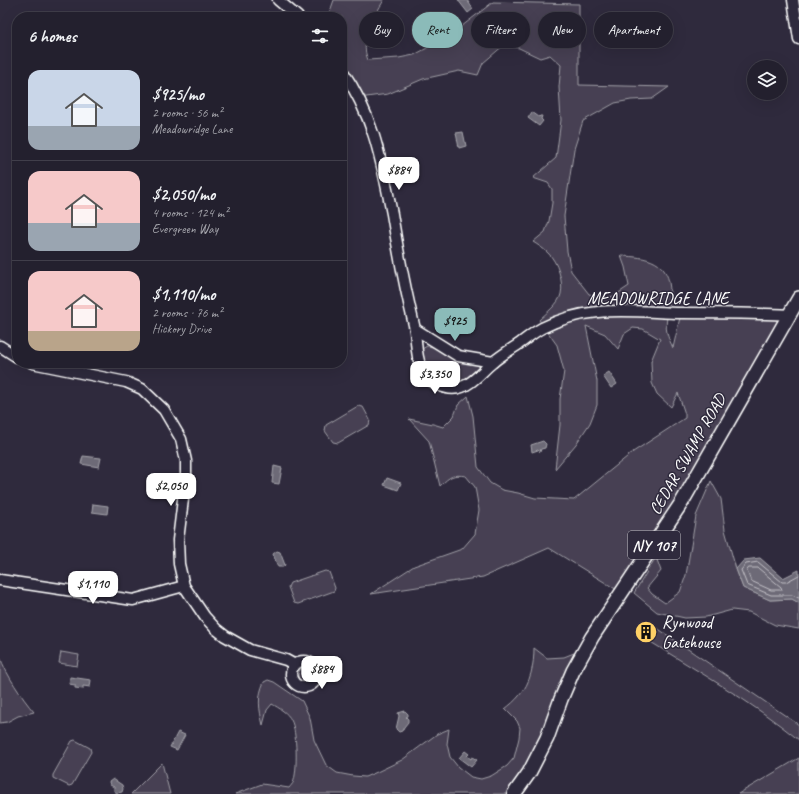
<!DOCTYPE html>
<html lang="en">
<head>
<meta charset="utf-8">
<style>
  body { margin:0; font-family:Caveat,sans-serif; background:#2f2d3a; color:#f1f3f6; height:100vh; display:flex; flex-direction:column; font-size:15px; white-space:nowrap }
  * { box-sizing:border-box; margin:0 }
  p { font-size:13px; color:#a3a3aa }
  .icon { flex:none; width:22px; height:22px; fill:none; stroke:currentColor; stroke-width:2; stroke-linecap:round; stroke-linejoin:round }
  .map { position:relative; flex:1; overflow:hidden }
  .panel { position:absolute; left:12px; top:12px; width:335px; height:356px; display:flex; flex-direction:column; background:#23202e; border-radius:16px; box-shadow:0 4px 16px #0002,0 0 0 1px #403e4a }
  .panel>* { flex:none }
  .banner { position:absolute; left:359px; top:12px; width:380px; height:36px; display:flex; gap:8px }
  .buttons { position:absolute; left:747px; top:60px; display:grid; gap:8px }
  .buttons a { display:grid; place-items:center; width:40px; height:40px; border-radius:50%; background:#23202e; box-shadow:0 4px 16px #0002,0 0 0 1px #403e4a; font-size:20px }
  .price { position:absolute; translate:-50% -34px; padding:0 9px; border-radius:8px; background:#fff; color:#222; font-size:13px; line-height:26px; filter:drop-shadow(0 1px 2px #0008) }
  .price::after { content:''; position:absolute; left:50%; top:24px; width:12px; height:9px; margin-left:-6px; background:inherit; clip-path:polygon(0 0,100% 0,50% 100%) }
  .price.selected { background:#8bbbb9; color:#111 }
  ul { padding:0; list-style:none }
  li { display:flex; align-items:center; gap:12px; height:100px; padding:0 16px }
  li+li { border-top:1px solid #403e4a }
  li span { display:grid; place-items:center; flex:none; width:112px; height:80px; border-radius:12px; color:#555 }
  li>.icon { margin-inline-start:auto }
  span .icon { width:48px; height:48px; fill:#fffc; stroke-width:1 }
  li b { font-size:17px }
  h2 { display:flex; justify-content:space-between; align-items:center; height:48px; padding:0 16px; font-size:17px }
  .tag { padding:0 14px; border-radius:18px; background:#23202e; box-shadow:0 4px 16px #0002,0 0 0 1px #403e4a; font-size:14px; line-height:36px }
  .tag.selected { background:#8bbbb9; color:#111 }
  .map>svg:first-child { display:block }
  .green { fill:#464152; stroke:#a2a0a8 }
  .water { fill:#6d6a77; stroke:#a7a6ad }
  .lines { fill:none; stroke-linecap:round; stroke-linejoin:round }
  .shore { stroke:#c5c3c9; stroke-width:1 }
  .minor-casing { stroke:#fff; stroke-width:13 }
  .major-casing { stroke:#fff; stroke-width:16 }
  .minor { stroke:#2f2a3d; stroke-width:10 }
  .major { stroke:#2f2a3d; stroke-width:13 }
  .labels { text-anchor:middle; stroke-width:3; stroke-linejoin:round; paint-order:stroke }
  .shield { fill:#2f2a3d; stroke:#c1bfc5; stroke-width:1 }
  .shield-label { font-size:16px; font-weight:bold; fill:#fff }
  .street-label { font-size:17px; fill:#fff; stroke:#2f2a3d }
  .poi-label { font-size:17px; fill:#fff; stroke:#2f2a3d; text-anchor:start }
</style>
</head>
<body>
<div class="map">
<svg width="799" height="794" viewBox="0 0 799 794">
  <rect width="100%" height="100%" fill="#2f2a3d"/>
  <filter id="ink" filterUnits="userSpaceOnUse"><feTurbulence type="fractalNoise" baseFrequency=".025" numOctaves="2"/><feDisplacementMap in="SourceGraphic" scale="8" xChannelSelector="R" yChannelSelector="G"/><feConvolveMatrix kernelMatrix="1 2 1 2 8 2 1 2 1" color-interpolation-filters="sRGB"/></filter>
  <g filter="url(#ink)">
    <!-- green -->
    <g class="green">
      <path d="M334,0H384C374,17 359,40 368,60L399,58L414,55L448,37L493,2L579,4V85L669,87L652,99L631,100L615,103L583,121L574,149L564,216L567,251L571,271L589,294L603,298L614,296L629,286L625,267L621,256C647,257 670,260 670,293C671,306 664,320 667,333C668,338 671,343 673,348L681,313L789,315L622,593L549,548L483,577L371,594L414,566L462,549L475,534L479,510L475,487L466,476C453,474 450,476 440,486L429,441L409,419L433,424L443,427L454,416L458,405L468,396L473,416L478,467L490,483L502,490L518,493L535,498L574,500L633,452L685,418V414L678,393L671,407L657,394L652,383L651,361L660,339L643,329L633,328L624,334L618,349L605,334L586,326L597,381V405L590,423L576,444L555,469L560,425V399L564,371L557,345L539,320C546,313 559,304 561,294C564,282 557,261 548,253C544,249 538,245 533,242L545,232L549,221L552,203V189L548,183L533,178L556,158L561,120L559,87L561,65L550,55L540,58L519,48L504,45L483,63L478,75L459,71L423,79L388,94L359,98L342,70V17H328Z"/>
      <path d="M427,346L433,347L480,364L481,370L457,386C452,385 443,385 438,382C427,375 419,361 422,349Z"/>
      <polygon points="358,406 363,407 370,420 369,425 338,443 333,442 325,431 326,425"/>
      <polygon points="711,481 721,499 725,530 736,569 743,588 770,600 792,599 799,603 799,629 775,625 749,612 732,610 706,617 685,618 657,612 634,593 656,557 661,571 647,588 652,594 665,603 680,592 686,575 696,516"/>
      <polygon points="325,571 329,572 335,588 334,591 298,604 294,603 288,587 290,583"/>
      <path d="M657,628L799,725V740C752,702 699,672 649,641Z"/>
      <path d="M534,648L547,658L564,657L574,653L559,687L547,723L531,763L509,794H235L262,784L289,788C290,787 293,783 293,783C298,772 297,730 291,720C288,713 279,708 272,704L267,710L263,725C259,709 257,697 264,682L268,680L274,682L302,701L310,718L314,740L326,765L337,773L353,776L365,777L377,772L402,760L437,734L449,729L447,744L450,757L458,767L471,777L481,779L491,776L507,766L514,758L519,738L520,728L517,721L505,709C510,705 515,701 519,696C531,683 534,664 534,648Z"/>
      <polygon points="61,652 79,655 77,666 59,663"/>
      <path d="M0,657C6,674 22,698 34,712L18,716L7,722L0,723Z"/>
      <circle cx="305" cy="675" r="7"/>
      <polygon points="75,740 90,748 91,752 72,785 69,786 53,778 53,775 72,741"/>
      <polygon points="799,758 799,794 738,794"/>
      <polygon points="162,763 170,794 131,794"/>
    </g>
    <!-- water -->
    <g class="water">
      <polygon points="458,0 467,0 473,9 468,13"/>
      <polygon points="532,112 539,117 540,116 542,116 541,119 543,121 539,126 528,118"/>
      <polygon points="463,132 466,146 459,148 456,133"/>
      <polygon points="609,372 617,384 611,388 603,376"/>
      <polygon points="543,441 546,444 545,448 541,449 540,452 538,450 532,452 531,445"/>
      <polygon points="83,456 101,458 99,467 81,464"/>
      <polygon points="274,466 282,468 279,484 272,483"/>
      <polygon points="387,478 401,483 398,490 384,485"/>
      <polygon points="93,504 108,506 107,514 92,512"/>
      <polygon points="277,551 280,552 285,565 283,567 278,567 273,554"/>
      <polygon points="760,558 783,578 799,570 799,603 792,599 770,600 743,588 736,569 744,560"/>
      <polygon points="70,677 91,680 90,687 83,686 83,689 75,688 75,685 69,684"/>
      <polygon points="405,711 408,714 408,716 406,717 408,719 408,722 404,727 402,731 399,732 396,729 399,716 398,713"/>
      <polygon points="178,732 185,735 177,750 170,747"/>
      <polygon points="465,751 469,754 467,756 471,759 472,757 477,760 471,767 459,758"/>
      <polygon points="113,779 122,785 123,789 122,792 117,793 114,791 114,787 110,785 109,782"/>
    </g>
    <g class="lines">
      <!-- shore -->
      <g class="shore">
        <polygon points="749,568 758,568 781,587 782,590 771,590 751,581 747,571"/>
        <polyline points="799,575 786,582 782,582 758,562 746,564 741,570 747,585 771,595 792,595 799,598"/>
      </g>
      <!-- minor casing -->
      <g class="minor-casing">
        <g id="minor">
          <polyline points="278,0 298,17"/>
          <polyline points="793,0 799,39"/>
          <path d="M342,70C374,117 381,159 392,214C398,251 405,288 414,325C417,339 415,354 421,367C427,382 447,393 462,387C475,382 482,371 492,363C500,356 510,350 519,344C526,339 534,332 542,328C588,304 633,312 682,313C717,313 753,313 789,315"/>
          <polyline points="415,329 458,356 493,362"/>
          <polyline points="0,346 17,357"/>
          <polyline points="32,363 126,382 142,389 164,410 181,439 186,461 186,475 178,540 179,564 184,586 205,617 216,629 225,636 250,650 286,660 295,665"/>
          <polyline points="0,580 133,600 184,586"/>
          <circle cx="304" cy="674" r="13"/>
        </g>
      </g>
      <!-- major casing -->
      <g class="major-casing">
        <polyline id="major" points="514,794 529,773 547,738 561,699 573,671 592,637 682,502 799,298"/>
      </g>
      <!-- minor -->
      <use href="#minor" class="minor"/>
      <!-- major -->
      <use href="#major" class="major"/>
    </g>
  </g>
  <!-- icons -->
  <defs>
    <g id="building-disc" transform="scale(1.15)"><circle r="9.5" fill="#ffd166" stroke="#2f2a3d"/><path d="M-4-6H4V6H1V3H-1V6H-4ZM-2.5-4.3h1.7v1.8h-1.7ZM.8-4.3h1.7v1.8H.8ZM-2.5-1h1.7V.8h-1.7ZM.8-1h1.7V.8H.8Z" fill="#111"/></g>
  </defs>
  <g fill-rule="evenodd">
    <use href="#building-disc" x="646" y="632"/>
  </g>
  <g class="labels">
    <!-- shield labels -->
    <rect class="shield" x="628" y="531" width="52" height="28" rx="3"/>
    <g class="shield-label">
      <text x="654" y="551">NY 107</text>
    </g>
    <!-- street labels -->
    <g class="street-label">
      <text x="658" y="304">MEADOWRIDGE LANE</text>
      <text transform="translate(687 454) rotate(-60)" y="6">CEDAR SWAMP ROAD</text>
    </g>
    <!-- poi labels -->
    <g class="poi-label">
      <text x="662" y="628">Rynwood<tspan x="662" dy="20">Gatehouse</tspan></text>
    </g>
  </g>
</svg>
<div class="buttons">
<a><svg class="icon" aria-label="layers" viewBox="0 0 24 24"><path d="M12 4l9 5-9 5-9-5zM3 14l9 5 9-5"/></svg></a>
</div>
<b class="price" style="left:399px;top:191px">$884</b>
<b class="price selected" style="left:455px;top:342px">$925</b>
<b class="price" style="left:435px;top:395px">$3,350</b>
<b class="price" style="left:171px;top:507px">$2,050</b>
<b class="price" style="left:93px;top:605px">$1,110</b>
<b class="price" style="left:322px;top:690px">$884</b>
<div class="banner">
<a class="tag">Buy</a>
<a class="tag selected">Rent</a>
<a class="tag">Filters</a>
<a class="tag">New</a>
<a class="tag">Apartment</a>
</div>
<section class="panel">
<h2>6 homes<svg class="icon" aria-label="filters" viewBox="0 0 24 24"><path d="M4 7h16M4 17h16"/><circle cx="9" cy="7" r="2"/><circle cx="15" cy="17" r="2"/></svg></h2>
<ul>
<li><span style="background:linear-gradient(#c9d6e8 70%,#9aa5b1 0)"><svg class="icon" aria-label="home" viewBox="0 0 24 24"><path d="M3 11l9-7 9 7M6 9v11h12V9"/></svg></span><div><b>$925/mo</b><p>2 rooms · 56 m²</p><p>Meadowridge Lane</p></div></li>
<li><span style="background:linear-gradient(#f6c9c9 65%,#9aa5b1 0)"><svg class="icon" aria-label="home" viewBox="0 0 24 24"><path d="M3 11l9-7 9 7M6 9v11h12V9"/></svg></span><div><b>$2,050/mo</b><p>4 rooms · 124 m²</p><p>Evergreen Way</p></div></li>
<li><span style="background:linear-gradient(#f6c9c9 75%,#b9a48a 0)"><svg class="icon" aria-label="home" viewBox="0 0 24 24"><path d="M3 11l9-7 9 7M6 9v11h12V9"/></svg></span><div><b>$1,110/mo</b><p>2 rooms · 76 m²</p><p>Hickory Drive</p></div></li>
</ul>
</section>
</div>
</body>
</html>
